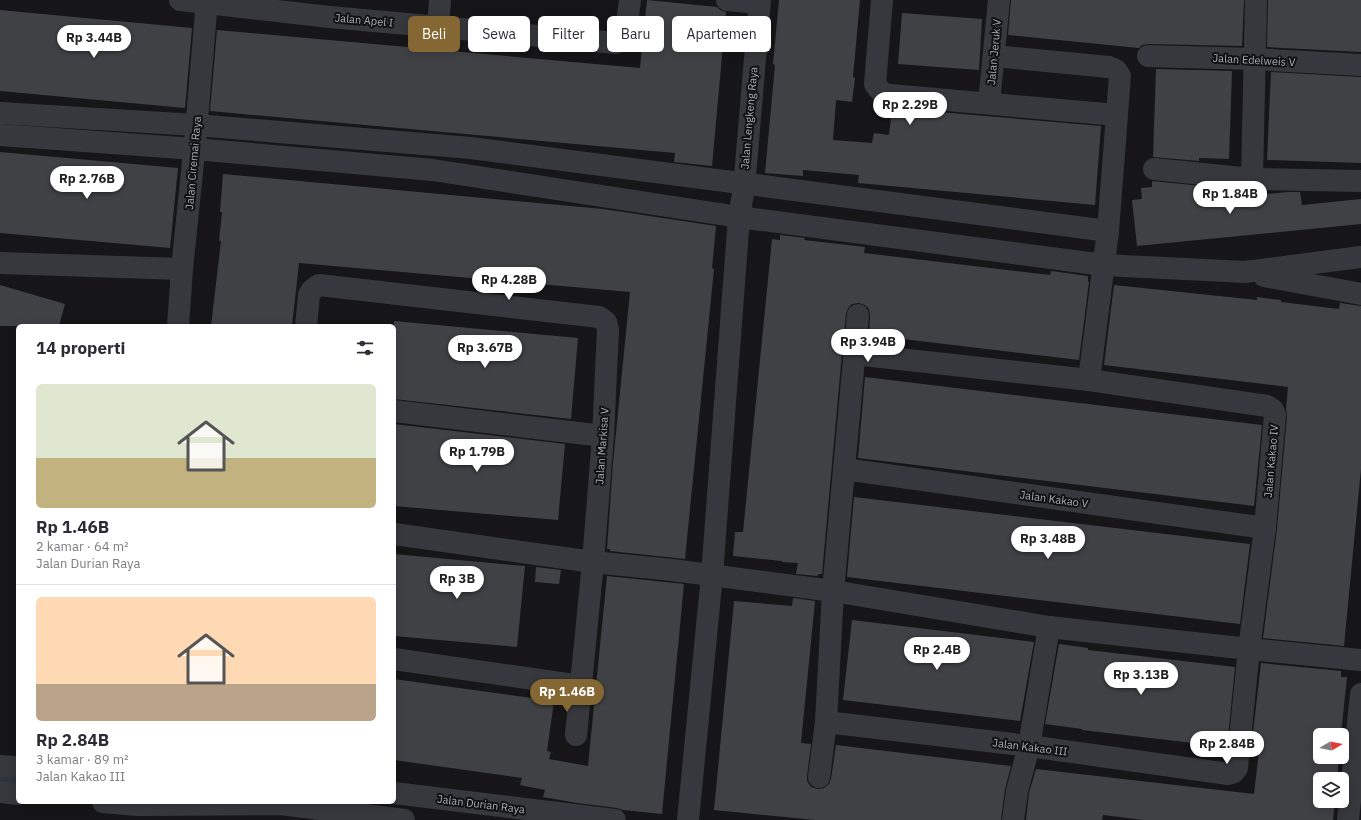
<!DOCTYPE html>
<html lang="id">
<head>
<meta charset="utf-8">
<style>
  body { margin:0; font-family:"IBM Plex Sans",sans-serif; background:#f2f2f3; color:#2b2b33; height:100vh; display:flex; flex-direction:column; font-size:15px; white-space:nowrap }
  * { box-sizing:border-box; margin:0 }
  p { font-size:13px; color:#7c7c81 }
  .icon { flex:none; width:22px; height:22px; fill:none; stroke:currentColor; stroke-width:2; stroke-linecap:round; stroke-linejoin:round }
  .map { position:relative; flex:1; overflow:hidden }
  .side { position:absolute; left:16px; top:324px; width:380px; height:480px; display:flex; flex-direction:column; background:#fff; border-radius:6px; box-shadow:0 2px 10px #0003 }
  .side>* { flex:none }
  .banner { position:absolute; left:408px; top:16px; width:380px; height:36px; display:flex; gap:8px }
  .needle { width:26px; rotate:80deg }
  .fabs { position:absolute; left:1313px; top:728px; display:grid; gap:8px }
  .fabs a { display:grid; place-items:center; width:36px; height:36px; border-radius:6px; background:#fff; box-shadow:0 2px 10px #0003; font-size:20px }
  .price { position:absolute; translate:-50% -34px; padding:0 9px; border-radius:14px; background:#fff; color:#222; font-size:13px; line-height:26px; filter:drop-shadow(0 1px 2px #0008) }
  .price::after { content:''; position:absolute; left:50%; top:24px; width:12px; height:9px; margin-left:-6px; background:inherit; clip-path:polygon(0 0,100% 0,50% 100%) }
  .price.selected { background:#856733; color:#fff }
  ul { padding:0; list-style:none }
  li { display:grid; align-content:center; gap:8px; height:212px; padding:0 20px }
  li+li { border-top:1px solid #e1e1e2 }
  li span { display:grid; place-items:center; height:124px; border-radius:6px; color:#555 }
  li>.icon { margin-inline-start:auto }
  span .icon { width:72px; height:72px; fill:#fffc; stroke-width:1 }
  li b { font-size:17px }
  h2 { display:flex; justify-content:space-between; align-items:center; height:48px; padding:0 20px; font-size:17px }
  .chip { padding:0 14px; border-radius:6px; background:#fff; box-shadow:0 2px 10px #0003; font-size:14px; line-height:36px }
  .chip.selected { background:#856733; color:#fff }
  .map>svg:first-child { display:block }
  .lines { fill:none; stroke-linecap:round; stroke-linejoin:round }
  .stream { stroke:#2c353c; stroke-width:7 }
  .building { fill:#404145 }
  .minor { stroke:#37383d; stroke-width:22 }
  .labels { text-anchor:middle; stroke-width:4; stroke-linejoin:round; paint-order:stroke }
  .street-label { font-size:11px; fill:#a8adb8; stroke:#111113 }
</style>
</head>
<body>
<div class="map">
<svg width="1361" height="820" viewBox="0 0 1361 820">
  <rect width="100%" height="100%" fill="#161618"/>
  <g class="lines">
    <!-- stream -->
    <polyline class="stream" points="0,779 18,781"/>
  </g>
  <!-- building -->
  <g class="building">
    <polygon points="647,0 717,7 720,10 726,12 712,166 674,162 675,153 210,111 217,30 640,68"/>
    <polygon points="779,0 860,0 853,77 855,78 852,102 836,100 833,140 872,143 874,133 889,135 892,108 1101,126 1095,205 858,183 859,175 803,170 803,176 765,173 775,65 773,64"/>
    <polygon points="1011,0 1244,0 1242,46 1148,44 1142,45 1139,48 1008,35"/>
    <polygon points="1268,0 1361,0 1361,52 1267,47"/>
    <polygon points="0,10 192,28 185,108 0,91"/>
    <polygon points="902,13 982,19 979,70 898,64"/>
    <polygon points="1156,69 1232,71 1229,159 1199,158 1199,161 1153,157"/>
    <polygon points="1271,72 1361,77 1361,163 1267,160"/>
    <polygon points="0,152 178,168 170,248 0,233"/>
    <polygon points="223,174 603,209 716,226 712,268 714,269 685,559 610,551 610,549 607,549 613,463 630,292 299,263 292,326 211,326 221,241 219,241 222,212 220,212"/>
    <polygon points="1152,181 1202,186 1204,200 1288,192 1300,192 1302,205 1361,199 1361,224 1137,246 1132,200 1142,199 1141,188 1152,187"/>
    <polygon points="780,235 805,238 804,240 865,247 864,253 1050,275 1051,271 1088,276 1088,282 1089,282 1079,360 869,335 870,316 869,309 865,305 859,303 852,304 848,308 846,314 842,353 822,574 819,574 817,576 796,574 798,563 782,562 782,561 733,556 735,532 743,532 772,239 780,240"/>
    <polygon points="0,285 65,304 59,326 0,326"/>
    <polygon points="1114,285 1257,300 1257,297 1281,300 1281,302 1339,309 1340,303 1361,306 1361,469 1344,646 1263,638 1277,529 1287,416 1286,409 1288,387 1104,365"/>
    <polygon points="394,321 578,338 571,419 394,399"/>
    <polygon points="865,377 1262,425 1254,506 858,458"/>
    <polygon points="394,424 565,444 558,520 394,506"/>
    <polygon points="854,497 1250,544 1240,624 847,577"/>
    <polygon points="394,554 525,566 517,647 394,636"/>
    <polygon points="536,567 561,570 559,584 535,582"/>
    <polygon points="607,576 684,584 662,814 623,810 617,808 577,803 543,797 545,790 520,785 522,778 394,760 394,679 554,701 547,751 551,752 549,759 588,766"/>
    <polygon points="793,598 815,601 801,743 811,744 807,776 807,781 811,787 818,789 824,788 829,784 831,779 836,745 1011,766 1005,789 1001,820 815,820 714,810 734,601 792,606"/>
    <polygon points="852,620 1034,642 1020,721 843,700"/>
    <polygon points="1059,644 1088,648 1088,650 1235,667 1227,747 1082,730 1082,729 1045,724"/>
    <polygon points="1261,663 1341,671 1341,677 1347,677 1341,735 1320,735 1320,757 1339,757 1337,779 1320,779 1320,801 1335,801 1333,820 1144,820 1103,815 1102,820 1026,820 1029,793 1036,769 1254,794 1259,751 1251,750"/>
  </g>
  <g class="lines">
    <!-- minor -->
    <g class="minor">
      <polyline points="180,0 330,17 616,43 623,38 626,31 630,0"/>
      <polyline points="727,0 759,3"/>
      <polyline points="882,0 875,84 882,93 890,95 1117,115"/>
      <polyline points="438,27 440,0"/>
      <polyline points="994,56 1109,67 1116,70 1120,76 1108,231 1089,380"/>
      <polyline points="1148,56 1254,59 1361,65"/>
      <polyline points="989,103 999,0"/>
      <polyline points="0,113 196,125 471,148 1108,231"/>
      <polyline points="0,135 195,149 433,170 739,217 1104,265 1245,272 1361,257"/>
      <polyline points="1154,169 1252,179 1361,181"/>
      <polyline points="1252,179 1256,0"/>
      <polyline points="0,263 182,269"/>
      <polyline points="1264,276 1361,294"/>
      <polyline points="858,315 833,591 1049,627 1249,649 1361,660"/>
      <polyline points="178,326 182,269 195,143 207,0"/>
      <polyline points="306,326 309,295 312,290 319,285 599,317 606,322 608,330 603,436 593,562 576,735"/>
      <polyline points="394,411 603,436"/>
      <polyline points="844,469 1265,528"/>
      <polyline points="394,534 593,562 672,570 833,591 826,722 819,777"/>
      <polyline points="394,659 581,686"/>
      <polyline points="826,722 1029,746 1228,774 1234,772 1237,768 1249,649 1265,528 1275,415 1273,410 1267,406 1089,380 854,354"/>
      <polyline points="0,766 18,767"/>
      <polyline points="0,792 18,794"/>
      <polyline points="394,793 615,820"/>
      <polyline points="103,802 138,805 281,804 404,820"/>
      <polyline points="688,820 712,575 739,217 744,188 760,0"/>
      <polyline points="1013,820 1017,791 1029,746 1049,627"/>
      <polyline points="1348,820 1361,694"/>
    </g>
  </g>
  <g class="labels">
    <!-- street labels -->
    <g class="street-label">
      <text transform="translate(364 20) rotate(5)" y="4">Jalan Apel I</text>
      <text transform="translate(994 52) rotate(-85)" y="4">Jalan Jeruk V</text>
      <text transform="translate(1254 60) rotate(3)" y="4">Jalan Edelweis V</text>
      <text transform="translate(749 118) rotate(-85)" y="4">Jalan Lengkeng Raya</text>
      <text transform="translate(193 163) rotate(-85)" y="4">Jalan Ciremai Raya</text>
      <text transform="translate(602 446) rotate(-86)" y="4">Jalan Markisa V</text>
      <text transform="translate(1271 461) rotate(-85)" y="4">Jalan Kakao IV</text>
      <text transform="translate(1054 499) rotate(8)" y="4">Jalan Kakao V</text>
      <text transform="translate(1030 747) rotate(7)" y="4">Jalan Kakao III</text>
      <text transform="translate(481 804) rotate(7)" y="4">Jalan Durian Raya</text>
    </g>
  </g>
</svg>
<div class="fabs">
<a><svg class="needle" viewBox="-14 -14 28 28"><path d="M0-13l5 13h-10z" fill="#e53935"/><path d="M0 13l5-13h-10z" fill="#7c7c81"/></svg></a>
<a><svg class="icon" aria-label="layers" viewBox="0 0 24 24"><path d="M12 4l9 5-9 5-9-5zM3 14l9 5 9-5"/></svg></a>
</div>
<b class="price" style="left:94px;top:59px">Rp 3.44B</b>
<b class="price" style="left:910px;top:126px">Rp 2.29B</b>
<b class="price" style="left:87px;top:200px">Rp 2.76B</b>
<b class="price" style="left:1230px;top:215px">Rp 1.84B</b>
<b class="price" style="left:509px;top:301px">Rp 4.28B</b>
<b class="price" style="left:868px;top:363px">Rp 3.94B</b>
<b class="price" style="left:485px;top:369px">Rp 3.67B</b>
<b class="price" style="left:477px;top:473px">Rp 1.79B</b>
<b class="price" style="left:1048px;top:560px">Rp 3.48B</b>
<b class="price" style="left:457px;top:600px">Rp 3B</b>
<b class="price" style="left:937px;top:671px">Rp 2.4B</b>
<b class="price" style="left:1141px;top:696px">Rp 3.13B</b>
<b class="price selected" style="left:567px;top:713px">Rp 1.46B</b>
<b class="price" style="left:1227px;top:765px">Rp 2.84B</b>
<div class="banner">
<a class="chip selected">Beli</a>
<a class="chip">Sewa</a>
<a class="chip">Filter</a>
<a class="chip">Baru</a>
<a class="chip">Apartemen</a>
</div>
<section class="side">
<h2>14 properti<svg class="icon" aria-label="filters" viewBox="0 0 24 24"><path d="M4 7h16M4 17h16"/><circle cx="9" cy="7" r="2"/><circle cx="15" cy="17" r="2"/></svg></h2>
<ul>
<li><span style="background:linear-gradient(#dfe7d0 60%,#c2b280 0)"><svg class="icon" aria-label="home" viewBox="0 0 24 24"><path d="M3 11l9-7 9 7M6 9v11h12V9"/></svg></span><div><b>Rp 1.46B</b><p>2 kamar · 64 m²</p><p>Jalan Durian Raya</p></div></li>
<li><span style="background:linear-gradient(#ffd9b3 70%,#b9a48a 0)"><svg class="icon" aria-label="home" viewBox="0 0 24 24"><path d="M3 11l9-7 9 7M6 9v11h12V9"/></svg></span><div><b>Rp 2.84B</b><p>3 kamar · 89 m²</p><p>Jalan Kakao III</p></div></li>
</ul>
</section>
</div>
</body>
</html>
